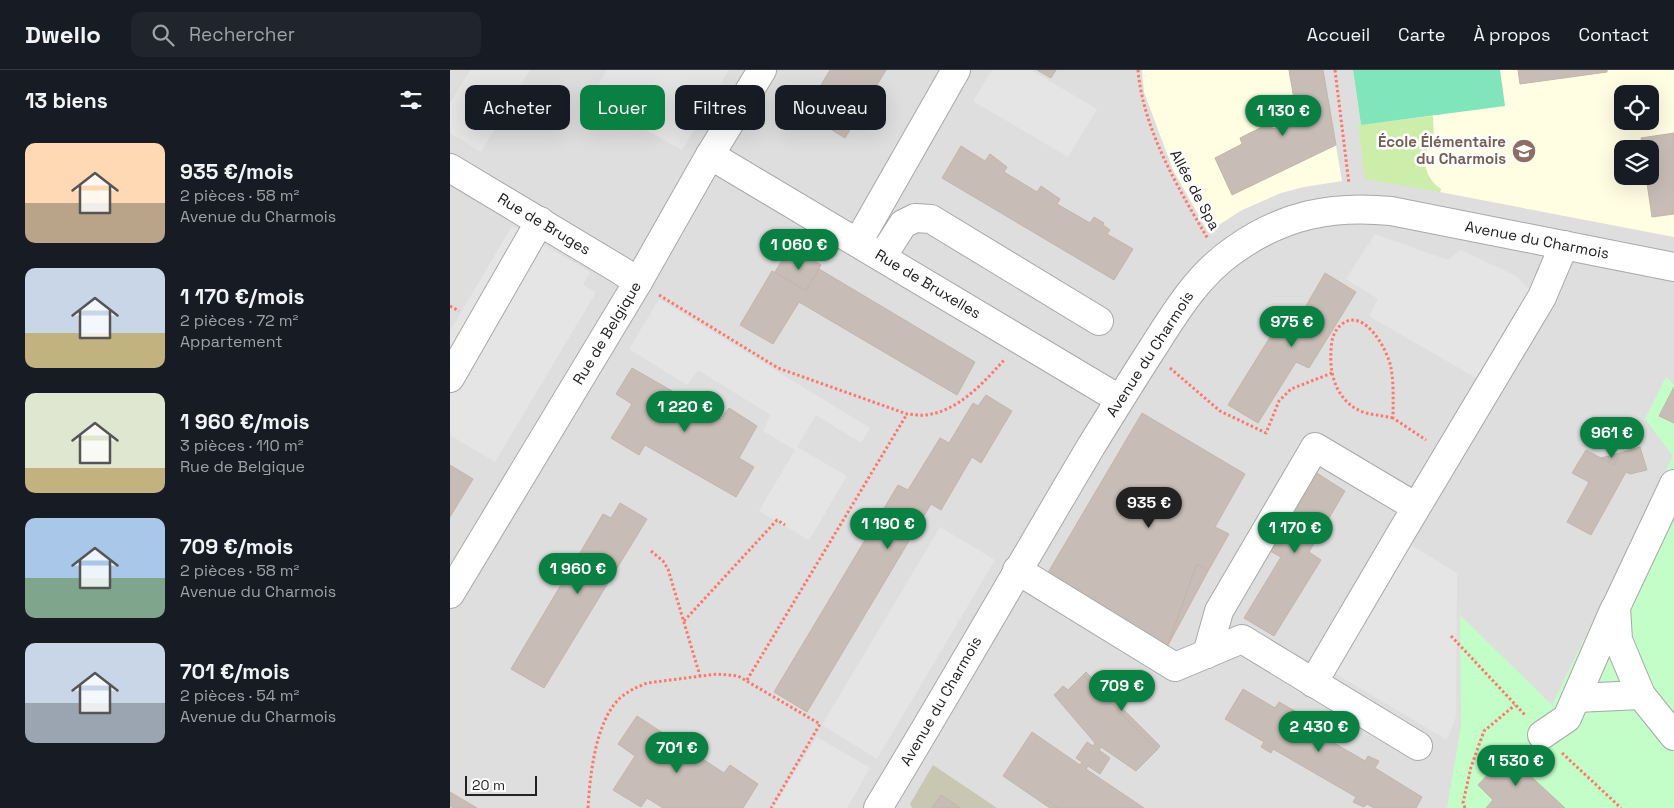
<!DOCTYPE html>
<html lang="fr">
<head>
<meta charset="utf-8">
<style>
  body { margin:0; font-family:"Space Grotesk",sans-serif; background:#20242c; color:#f1f3f6; height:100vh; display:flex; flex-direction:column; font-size:19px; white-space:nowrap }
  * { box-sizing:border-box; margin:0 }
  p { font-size:16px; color:#9ea1a6 }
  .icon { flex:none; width:28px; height:28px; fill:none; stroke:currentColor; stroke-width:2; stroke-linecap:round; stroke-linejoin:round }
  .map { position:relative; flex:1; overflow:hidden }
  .details { display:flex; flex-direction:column; background:#171b24; width:450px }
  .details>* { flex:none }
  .banner { position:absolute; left:15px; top:15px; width:475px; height:45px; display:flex; gap:10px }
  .buttons { position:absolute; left:1164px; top:15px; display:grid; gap:10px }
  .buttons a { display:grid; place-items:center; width:45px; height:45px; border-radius:10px; background:#171b24; box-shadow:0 5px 20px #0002; font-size:25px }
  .scale { position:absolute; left:15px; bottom:12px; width:72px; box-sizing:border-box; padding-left:5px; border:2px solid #212121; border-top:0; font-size:14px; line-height:18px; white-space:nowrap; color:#212121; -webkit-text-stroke:4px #fff; paint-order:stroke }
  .price { position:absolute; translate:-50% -42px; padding:0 11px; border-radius:18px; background:#0b8043; color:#fff; font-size:16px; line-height:32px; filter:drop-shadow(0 1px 2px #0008) }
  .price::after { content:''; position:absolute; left:50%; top:30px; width:15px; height:11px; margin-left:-8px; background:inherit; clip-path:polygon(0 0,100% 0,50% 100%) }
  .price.active { background:#222; color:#fff }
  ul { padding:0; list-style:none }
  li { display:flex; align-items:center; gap:15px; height:125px; padding:0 25px }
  li span { display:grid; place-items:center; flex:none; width:140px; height:100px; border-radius:10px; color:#555 }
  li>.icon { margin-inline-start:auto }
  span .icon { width:60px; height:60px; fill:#fffc; stroke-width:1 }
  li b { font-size:21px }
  h2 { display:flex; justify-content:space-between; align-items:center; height:60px; padding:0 25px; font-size:21px }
  .chip { padding:0 18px; border-radius:10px; background:#171b24; box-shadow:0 5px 20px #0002; font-size:18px; line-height:45px }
  .chip.active { background:#0b8043; color:#fff }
  header { display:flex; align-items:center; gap:30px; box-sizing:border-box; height:70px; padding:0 25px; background:#171b24; border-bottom:1px solid #363941 }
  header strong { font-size:24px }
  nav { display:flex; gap:28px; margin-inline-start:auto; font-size:18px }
  .search { width:350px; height:45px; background:#20242c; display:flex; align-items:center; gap:12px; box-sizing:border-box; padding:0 18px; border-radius:10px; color:#9ea1a6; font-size:19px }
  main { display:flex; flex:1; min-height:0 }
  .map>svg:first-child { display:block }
  .residential { fill:#dfdede; fill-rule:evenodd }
  .education { fill:#fffee3; fill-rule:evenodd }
  .construction { fill:#c7c7b2 }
  .grass { fill:#cdeeab }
  .park { fill:#c3fdc7 }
  .pitch { fill:#81e5bc }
  .parking { fill:#e5e5e5 }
  .building { fill:#c7bdb6; stroke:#c5b4a8 }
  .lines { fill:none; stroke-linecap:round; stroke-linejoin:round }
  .minor-casing { stroke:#a8a8a8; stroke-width:30 }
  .path { stroke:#ff776b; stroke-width:3; stroke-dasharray:2.5 2.5; stroke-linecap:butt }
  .minor { stroke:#fff; stroke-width:28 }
  .labels { text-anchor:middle; stroke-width:5; stroke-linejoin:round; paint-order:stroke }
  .education-label { font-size:15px; font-weight:bold; fill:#785e54; stroke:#fff; text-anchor:end }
  .street-label { font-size:15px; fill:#212121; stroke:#fff }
</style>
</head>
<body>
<header>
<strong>Dwello</strong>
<div class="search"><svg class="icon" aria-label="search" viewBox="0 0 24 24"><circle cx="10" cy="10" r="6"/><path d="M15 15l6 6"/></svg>Rechercher</div>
<nav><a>Accueil</a><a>Carte</a><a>À propos</a><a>Contact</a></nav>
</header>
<main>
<section class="details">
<h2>13 biens<svg class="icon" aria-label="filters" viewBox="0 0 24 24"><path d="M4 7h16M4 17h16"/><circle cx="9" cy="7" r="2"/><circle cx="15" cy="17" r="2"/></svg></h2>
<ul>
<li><span style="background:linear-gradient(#ffd9b3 60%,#b9a48a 0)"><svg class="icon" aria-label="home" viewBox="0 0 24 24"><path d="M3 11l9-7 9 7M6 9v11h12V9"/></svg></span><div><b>935 €/mois</b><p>2 pièces · 58 m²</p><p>Avenue du Charmois</p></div></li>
<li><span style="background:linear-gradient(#c9d6e8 65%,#c2b280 0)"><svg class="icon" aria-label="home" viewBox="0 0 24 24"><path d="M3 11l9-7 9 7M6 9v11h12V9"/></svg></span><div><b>1 170 €/mois</b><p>2 pièces · 72 m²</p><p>Appartement</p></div></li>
<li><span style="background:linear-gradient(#dfe7d0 75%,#c2b280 0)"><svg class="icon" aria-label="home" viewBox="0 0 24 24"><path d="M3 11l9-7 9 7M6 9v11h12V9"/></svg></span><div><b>1 960 €/mois</b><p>3 pièces · 110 m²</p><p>Rue de Belgique</p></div></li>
<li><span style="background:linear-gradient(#a9c7e8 60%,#7fa58c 0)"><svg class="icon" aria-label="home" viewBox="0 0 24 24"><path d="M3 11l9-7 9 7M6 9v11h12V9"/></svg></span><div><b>709 €/mois</b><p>2 pièces · 58 m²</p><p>Avenue du Charmois</p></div></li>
<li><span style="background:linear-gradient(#c9d6e8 60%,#9aa5b1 0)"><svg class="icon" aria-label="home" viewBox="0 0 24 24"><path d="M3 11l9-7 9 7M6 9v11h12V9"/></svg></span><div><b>701 €/mois</b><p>2 pièces · 54 m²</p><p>Avenue du Charmois</p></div></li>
</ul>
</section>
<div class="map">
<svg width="1224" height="738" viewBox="0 0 1224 738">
  <rect width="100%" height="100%" fill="#f2eee7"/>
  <!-- residential -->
  <path class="residential" d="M0,0H1224V738H0ZM1172,24H1200V51H1172ZM1172,79H1200V106H1172Z"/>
  <!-- education -->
  <g class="education">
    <polygon points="692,0 873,0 892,111 854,117 831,123 792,140 758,162 723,100 694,22"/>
    <path d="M903,0H1224V167L990,122L991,119L985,115L978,105L975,95V84L978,74L983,46L911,55ZM1172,24H1200V51H1172ZM1172,79H1200V106H1172Z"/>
  </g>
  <!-- construction -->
  <polygon class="construction" points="483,695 547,738 462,738 460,734"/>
  <!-- grass -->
  <path class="grass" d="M983,46L984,67C971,83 972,107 991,119L990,122L915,109L908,55Z"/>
  <!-- park -->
  <polygon class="park" points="1216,307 1224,314 1224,738 1115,738 1074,700 1076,697 1060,682 1028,715 1043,730 1036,738 997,738 1011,656 1010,545 1102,635 1223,386 1195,349"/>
  <!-- pitch -->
  <polygon class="pitch" points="903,0 1050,0 1055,36 911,55"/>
  <!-- parking -->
  <g class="parking">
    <polygon points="20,0 80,0 31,82 0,63 0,33"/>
    <polygon points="157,0 279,0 232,80 140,29"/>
    <polygon points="542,0 581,0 647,39 618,87 523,31"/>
    <polygon points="62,156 140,202 133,215 146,222 45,392 0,365 0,261"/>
    <polygon points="925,164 995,189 999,189 1011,180 1066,206 1080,220 1026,308 919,246 928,229 896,209"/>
    <polygon points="209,229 420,358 411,373 366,345 347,377 397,406 359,470 309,441 345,380 313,361 321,345 248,300 237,315 179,279"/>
    <polygon points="490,457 545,490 427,689 372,655"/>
    <polygon points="956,472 1007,503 1006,647 997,670 881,601"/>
    <polygon points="367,667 420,698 397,738 323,738"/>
  </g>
  <!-- building -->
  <g class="building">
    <polygon points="380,0 436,0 395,68 354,43"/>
    <polygon points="587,0 606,0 601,8"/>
    <polygon points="839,0 873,0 886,75 782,125 765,88 792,74 790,68 820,53 823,59 847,47"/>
    <polygon points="1068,0 1157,0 1157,2 1070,14"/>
    <polygon points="1224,63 1224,144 1202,147 1196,106 1200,106 1200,79 1193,79 1191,68"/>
    <polygon points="511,76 535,91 540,84 557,97 554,102 587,122 591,116 610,129 607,134 640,153 644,147 654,153 653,155 660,160 657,164 683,179 664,210 492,108"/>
    <polygon points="351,182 371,195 356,221 325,202 334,187 344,193"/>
    <polygon points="369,199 525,292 507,325 349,232 323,274 290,255 322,201 356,221"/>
    <polygon points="875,203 906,222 859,298 846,292 808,353 778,335 825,259 838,267"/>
    <polygon points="182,298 271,349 279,338 307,356 289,388 304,397 286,427 195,375 189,385 161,368 182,334 166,324"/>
    <polygon points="1224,317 1224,353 1209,346"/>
    <polygon points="536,325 562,341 531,393 522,387 491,440 481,434 357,642 324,622 448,415 458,420 490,368 499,373 523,333 528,336"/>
    <polygon points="692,343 795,404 765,457 779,464 758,501 747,494 717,577 596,506"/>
    <polygon points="1190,377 1197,400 1180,404 1176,402 1141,465 1117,452 1139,412 1122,403 1136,380 1164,395 1170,383"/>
    <polygon points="1170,383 1164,395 1151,388"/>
    <polygon points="0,395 23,409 0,447"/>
    <polygon points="865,402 895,421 859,482 871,490 824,566 794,548 831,487 818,480"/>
    <polygon points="170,433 197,449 94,618 61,599 153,444 161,448"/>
    <polygon points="747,494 758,501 717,577"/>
    <polygon points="636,602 710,676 707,680 633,605"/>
    <polygon points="633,605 707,680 686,701 651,677 649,680 660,688 650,704 638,696 636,699 694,738 608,738 597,730 594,734 553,706 582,662 630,695 632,692 626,688 637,672 643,676 645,673 604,625 613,616 618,620"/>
    <polygon points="793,619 825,638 829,632 859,649 855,656 915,691 918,686 929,691 925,698 972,727 966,738 924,738 917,734 914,737 903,732 906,727 823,679 821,683 811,677 814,672 775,649"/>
    <polygon points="187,646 274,703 280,695 308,714 293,738 213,738 197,728 191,737 163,720 185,686 168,674"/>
    <polygon points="1060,681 1076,697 1074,700 1115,738 1036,738 1043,730 1028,715"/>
    <polygon points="0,722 27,738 4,738 0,736"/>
    <polygon points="491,725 510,738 482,738"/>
    <polygon points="597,730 608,738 600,738 594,734"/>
  </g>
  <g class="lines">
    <!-- minor casing -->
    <g class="minor-casing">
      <g id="minor">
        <polyline points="260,85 669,329"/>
        <polyline points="0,98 170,200 188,212"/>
        <polyline points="408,172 506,0"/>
        <polyline points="432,187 453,154 465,148 481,149 649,251"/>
        <polyline points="0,308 90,151"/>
        <polyline points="1224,414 1166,537 1168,570 1191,625 1224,666"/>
        <polyline points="567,500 725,597 792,569 968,676"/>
        <polyline points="0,524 188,212 260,85 312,0"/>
        <polyline points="757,584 769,541 865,377 966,437"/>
        <polyline points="863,613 954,458 1092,227 1114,175"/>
        <polyline points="1126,628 1191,625"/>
        <polyline points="1092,665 1117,648 1164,540"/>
        <path d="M428,738C500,619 569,498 640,378C661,344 682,310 704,276C726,241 749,204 784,180C833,145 882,135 941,141L1224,197"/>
      </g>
    </g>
    <!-- path -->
    <g class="path">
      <path d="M688,0C693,59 728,118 758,169"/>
      <polyline points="885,0 899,114"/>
      <path d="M209,225L328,298L457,344C463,344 470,346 476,345C509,341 534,312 555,289"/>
      <polyline points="0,236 9,241"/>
      <polyline points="720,298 770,341 816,363 829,331 841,319 882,303"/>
      <path d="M943,348C934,346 925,345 916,343C889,335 879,307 881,282C881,271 883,261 892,254C914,237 938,280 941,298C944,314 943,331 943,348L976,370"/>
      <polyline points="201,481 213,491 218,499 250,606"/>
      <polyline points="234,551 327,450 335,455"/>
      <polyline points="1001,566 1076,646"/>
      <polyline points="297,610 457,344"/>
      <polyline points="1112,683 1171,738"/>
      <path d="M138,738C140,706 145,652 170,628C178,621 187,617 197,613L267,604L288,606L370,654L321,738"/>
      <polyline points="1015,738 1013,733 1021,697 1034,661 1065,635"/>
    </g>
    <!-- minor -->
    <use href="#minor" class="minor"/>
  </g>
  <!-- icons -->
  <defs>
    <g id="school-disc" transform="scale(1.25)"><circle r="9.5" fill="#8d6e63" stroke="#fff"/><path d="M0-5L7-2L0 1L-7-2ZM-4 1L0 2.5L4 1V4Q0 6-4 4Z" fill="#fff"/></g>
  </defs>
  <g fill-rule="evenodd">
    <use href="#school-disc" x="1074" y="81"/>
  </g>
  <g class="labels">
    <!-- education labels -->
    <g class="education-label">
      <text x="1056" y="77">École Élémentaire<tspan x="1056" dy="17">du Charmois</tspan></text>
    </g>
    <!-- street labels -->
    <g class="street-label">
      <text transform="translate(745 120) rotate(62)" y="5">Allée de Spa</text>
      <text transform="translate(94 154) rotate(31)" y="5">Rue de Bruges</text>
      <text transform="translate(1087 170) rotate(11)" y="5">Avenue du Charmois</text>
      <text transform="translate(478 214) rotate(31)" y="5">Rue de Bruxelles</text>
      <text transform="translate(157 263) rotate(-59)" y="5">Rue de Belgique</text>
      <text transform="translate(700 284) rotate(-57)" y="5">Avenue du Charmois</text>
      <text transform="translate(491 631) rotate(-60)" y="5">Avenue du Charmois</text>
    </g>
  </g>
</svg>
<div class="buttons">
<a><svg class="icon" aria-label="locate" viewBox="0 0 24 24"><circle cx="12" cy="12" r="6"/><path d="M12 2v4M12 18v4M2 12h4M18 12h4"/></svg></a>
<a><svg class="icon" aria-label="layers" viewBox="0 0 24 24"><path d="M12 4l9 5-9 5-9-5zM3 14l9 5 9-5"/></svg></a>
</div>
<div class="scale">20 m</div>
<b class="price" style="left:833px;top:67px">1 130 €</b>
<b class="price" style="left:349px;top:201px">1 060 €</b>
<b class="price" style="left:842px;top:278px">975 €</b>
<b class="price" style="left:235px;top:363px">1 220 €</b>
<b class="price" style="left:1162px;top:389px">961 €</b>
<b class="price active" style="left:699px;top:459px">935 €</b>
<b class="price" style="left:438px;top:480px">1 190 €</b>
<b class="price" style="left:845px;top:484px">1 170 €</b>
<b class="price" style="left:128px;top:525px">1 960 €</b>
<b class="price" style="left:672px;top:642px">709 €</b>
<b class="price" style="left:869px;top:683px">2 430 €</b>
<b class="price" style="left:227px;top:704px">701 €</b>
<b class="price" style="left:1066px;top:717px">1 530 €</b>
<div class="banner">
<a class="chip">Acheter</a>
<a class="chip active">Louer</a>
<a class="chip">Filtres</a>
<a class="chip">Nouveau</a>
</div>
</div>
</main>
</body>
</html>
